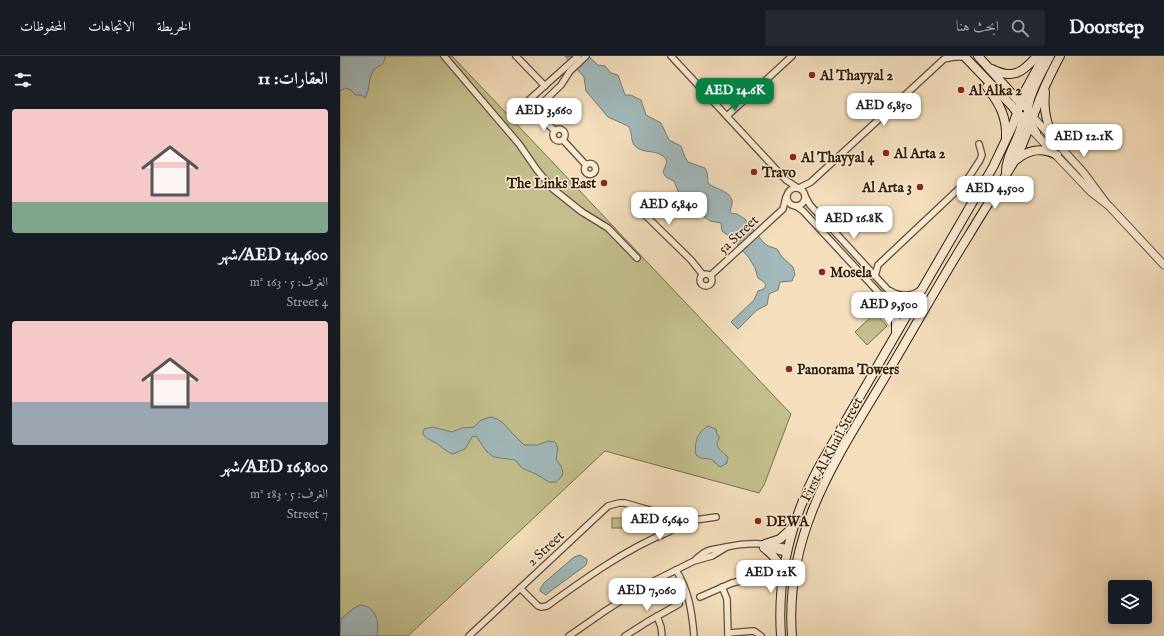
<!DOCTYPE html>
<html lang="ar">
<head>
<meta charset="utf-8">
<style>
  body { margin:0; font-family:"IM FELL English",Amiri,serif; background:#242831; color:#f1f3f6; direction:rtl; height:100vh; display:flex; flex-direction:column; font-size:15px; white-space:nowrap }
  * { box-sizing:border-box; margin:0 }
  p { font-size:13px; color:#9ea1a6 }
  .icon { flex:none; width:22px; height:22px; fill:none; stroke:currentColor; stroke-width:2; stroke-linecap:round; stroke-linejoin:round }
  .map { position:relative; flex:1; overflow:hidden; direction:ltr }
  .side { display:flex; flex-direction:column; background:#171b24; width:340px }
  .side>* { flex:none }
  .fabs { position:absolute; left:768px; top:524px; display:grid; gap:8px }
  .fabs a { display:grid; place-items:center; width:44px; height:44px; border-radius:4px; background:#171b24; box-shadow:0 2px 10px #0003; font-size:20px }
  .price { position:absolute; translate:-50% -34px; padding:0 9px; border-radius:8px; background:#fff; color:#222; font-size:13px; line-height:26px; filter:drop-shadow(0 1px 2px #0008) }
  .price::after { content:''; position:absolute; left:50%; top:24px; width:12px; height:9px; margin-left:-6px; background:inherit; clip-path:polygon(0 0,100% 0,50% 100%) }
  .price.on { background:#0b8043; color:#fff }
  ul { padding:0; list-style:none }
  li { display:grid; align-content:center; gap:8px; height:212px; padding:0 12px }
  li span { display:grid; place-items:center; height:124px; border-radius:4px; color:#555 }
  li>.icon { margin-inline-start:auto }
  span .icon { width:72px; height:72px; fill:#fffc; stroke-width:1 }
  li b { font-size:17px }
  h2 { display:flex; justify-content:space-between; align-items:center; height:48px; padding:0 12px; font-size:17px }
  header { display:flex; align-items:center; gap:24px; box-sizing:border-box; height:56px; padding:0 20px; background:#171b24; border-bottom:1px solid #363941 }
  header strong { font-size:19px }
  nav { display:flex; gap:22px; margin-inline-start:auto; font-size:14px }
  .search { width:280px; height:36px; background:#242831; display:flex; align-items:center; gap:10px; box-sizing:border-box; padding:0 14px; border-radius:4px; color:#9ea1a6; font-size:15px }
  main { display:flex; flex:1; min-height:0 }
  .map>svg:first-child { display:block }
  .green { fill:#c2bf8c; stroke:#7a6e4c }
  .water { fill:#a1b9bc; stroke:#747b76 }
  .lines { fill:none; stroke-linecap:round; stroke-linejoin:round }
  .minor-casing { stroke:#624d38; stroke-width:8 }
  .tertiary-casing { stroke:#624d38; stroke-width:9 }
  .secondary-casing { stroke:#311d0c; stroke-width:10 }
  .minor { stroke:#f8ead3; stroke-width:5.5 }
  .tertiary { stroke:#f8ead3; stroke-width:7 }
  .secondary { stroke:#f8ead3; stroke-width:8 }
  .poi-dot { fill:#8f2418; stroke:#f8ead3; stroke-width:1.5 }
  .labels { text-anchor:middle; stroke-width:3; stroke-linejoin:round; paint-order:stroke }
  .poi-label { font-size:14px; font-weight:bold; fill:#311d0c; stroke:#f8ead3; text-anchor:start }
  .street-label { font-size:14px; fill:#311d0c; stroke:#f8ead3 }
</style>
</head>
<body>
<header>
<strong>Doorstep</strong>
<div class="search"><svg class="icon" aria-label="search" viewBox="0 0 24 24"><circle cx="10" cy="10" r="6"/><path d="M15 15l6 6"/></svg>ابحث هنا</div>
<nav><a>الخريطة</a><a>الاتجاهات</a><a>المحفوظات</a></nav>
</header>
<main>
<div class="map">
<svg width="824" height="580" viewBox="0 0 824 580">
  <rect width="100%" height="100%" fill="#f4debc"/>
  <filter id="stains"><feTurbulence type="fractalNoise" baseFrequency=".005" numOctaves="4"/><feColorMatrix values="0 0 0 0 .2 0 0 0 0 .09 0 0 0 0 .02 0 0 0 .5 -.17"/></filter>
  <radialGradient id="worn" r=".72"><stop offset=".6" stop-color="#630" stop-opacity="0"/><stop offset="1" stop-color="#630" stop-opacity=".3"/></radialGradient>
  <!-- green -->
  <g class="green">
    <polygon points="0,0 112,0 451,358 424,429 419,437 265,395 68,580 0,580"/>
    <polygon points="535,257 547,270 527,289 515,276"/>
    <rect x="272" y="462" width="25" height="10"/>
  </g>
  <!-- water -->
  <g class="water">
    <path d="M0,0H45C45,12 36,8 32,17C28,25 30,34 25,42L21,39H15L11,34L5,32L0,35Z"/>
    <path d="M225,0H248L258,9L265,10L271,17L278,19L285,39H291L301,44L306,59L321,67L329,84L341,90L345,101L348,106L365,112L367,116L368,127C374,133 389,134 392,144C393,148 390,153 390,157L397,158L405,163L423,186L428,190L437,193L442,201L453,211L455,218L452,225L440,226L438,234L429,238L427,249L417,254L398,273L391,266L414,244L418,235L424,233L426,229L424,226L418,222L415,212L409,202L393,183L382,175L381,167L370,165L363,160L358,144L342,139L338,135L334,125C312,117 333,109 324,101C316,93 302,98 295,90C290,85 293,76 288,70L268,61L246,35L244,21Z"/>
    <path d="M151,361C162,364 165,369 172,377C176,381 180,385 184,389H198L208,385L215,386L218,392L216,403L221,410L223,416L222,420L216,426H209L196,418L182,412L175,404L154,401L147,396L136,380L132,381L125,393L113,398C104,395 101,389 94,386C89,383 86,383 83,378L84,373L93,371L112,376L122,372L134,371L141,364Z"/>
    <path d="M368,370L376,373L377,379L379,380V383L377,386C377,394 383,396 388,401L387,407L380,411L371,403L360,402L356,399C354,386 357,377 368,370Z"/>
    <polygon points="240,499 247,503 247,506 246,509 208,537 206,539 200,535 200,533 204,527 234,501"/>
    <path d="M20,549C36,550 40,567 37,580H0L1,563L14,552Z"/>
  </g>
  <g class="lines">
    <!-- minor casing -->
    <g class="minor-casing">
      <g id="minor">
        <polyline points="104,0 179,88 197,114 213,133 242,156 268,172 297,202"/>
        <polyline points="176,0 205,30"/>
        <path d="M238,0L180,52C179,57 181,61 186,61L190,59L221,29L230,15L246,0"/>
        <polyline points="331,0 446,124 458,132"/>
        <polyline points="194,55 215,75"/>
        <polyline points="387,60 452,0"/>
        <circle cx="219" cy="79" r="6"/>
        <polyline points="223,84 246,109"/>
        <circle cx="250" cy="113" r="5.5"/>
        <circle cx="456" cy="141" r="9"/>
        <polyline points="459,132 471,126 604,3 614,1 625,1"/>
        <polyline points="456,150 463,155 552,251 557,253 560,252 560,247 470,149 465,140"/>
        <polyline points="302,156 351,204 363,219"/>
        <circle cx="366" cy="224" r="6"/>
        <polyline points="370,220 443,153 446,141"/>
        <polyline points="535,220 538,209 625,127 640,104 642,99 639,88"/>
        <circle cx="324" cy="467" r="10"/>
        <polyline points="333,472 348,465 376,461"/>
        <polyline points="426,492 447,497"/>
        <path d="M356,503C370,491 370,495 386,491C409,486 424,487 448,492"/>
        <path d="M336,514C349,535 352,556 354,580"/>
        <polyline points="382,531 387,543 388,580"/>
        <path d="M180,532L198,550L201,551L207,550C243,524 286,493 326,477"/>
        <polyline points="360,541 392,527 420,520"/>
        <polyline points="317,560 321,571 322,580"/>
        <polyline points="388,577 414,575 421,580"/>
        <polyline points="129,580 268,450 279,447 285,447 323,458"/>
        <polyline points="229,580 265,555 304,530 354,505 372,500 385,492"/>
        <polyline points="285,580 307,566 339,548"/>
      </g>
    </g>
    <!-- tertiary casing -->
    <g class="tertiary-casing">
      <g id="tertiary">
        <polyline points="693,61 743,116 766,147"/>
        <polyline points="692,74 751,136 769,150 824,209"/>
      </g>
    </g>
    <!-- secondary casing -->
    <g class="secondary-casing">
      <g id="secondary">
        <polyline points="624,0 671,49 689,71"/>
        <polyline points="638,0 683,50"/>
        <path d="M652,13C673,24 683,16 697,0"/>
        <path d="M647,31C659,47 667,61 666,81"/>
        <path d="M705,36C703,55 707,70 716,87"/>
        <path d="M696,77C692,71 688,64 688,56C687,41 703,14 710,0"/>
        <path d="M676,104C689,93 702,91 717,99"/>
        <path d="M666,116C666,96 683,80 682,60"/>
        <path d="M550,236C560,242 571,242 581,235"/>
        <polyline points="552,251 556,265 556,275"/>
        <polyline points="425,488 440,483 452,472"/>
        <path d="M424,492C434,499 440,507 442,518"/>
        <path d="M441,580C437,520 451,462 480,409L653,111L672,71L685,35L704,0"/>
        <path d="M452,580C444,473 500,398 551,311C577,267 602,222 629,179C644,154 660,129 675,104C684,88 689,70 696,53C702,35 711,17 720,0"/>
      </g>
    </g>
    <!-- minor -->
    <use href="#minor" class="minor"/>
    <!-- tertiary -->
    <use href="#tertiary" class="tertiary"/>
    <!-- secondary -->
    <use href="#secondary" class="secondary"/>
  </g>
  <!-- markers -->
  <g class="poi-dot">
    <circle cx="472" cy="19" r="4"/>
    <circle cx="621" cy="34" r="4"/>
    <circle cx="546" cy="97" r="4"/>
    <circle cx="453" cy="101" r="4"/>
    <circle cx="414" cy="116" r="4"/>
    <circle cx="264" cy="127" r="4"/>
    <circle cx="580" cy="131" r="4"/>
    <circle cx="482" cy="216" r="4"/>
    <circle cx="449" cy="313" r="4"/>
    <circle cx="418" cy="465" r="4"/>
  </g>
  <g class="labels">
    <!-- poi labels -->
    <g class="poi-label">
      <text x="480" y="24">Al Thayyal 2</text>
      <text x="629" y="39">Al Alka 2</text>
      <text x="554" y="102">Al Arta 2</text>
      <text x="461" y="106">Al Thayyal 4</text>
      <text x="422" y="121">Travo</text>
      <text x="256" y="132" text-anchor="end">The Links East</text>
      <text x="572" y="136" text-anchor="end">Al Arta 3</text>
      <text x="490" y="221">Mosela</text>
      <text x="457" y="318">Panorama Towers</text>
      <text x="426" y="470">DEWA</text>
    </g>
    <!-- street labels -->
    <g class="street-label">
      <text transform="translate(398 178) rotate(-43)" y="5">5a Street</text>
      <text transform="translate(491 393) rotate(-62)" y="5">First Al Khail Street</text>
      <text transform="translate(205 492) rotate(-43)" y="5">2 Street</text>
    </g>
  </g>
  <rect width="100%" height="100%" filter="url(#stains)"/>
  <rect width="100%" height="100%" fill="url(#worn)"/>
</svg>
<div class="fabs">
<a><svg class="icon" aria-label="layers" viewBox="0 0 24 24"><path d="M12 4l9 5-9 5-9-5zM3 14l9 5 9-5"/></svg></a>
</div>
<b class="price on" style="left:395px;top:56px">AED 14.6K</b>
<b class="price" style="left:544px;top:71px">AED 6,850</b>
<b class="price" style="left:204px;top:76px">AED 3,660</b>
<b class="price" style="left:744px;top:102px">AED 12.1K</b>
<b class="price" style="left:655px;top:154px">AED 4,500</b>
<b class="price" style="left:329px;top:170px">AED 6,840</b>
<b class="price" style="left:514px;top:184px">AED 16.8K</b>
<b class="price" style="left:549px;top:270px">AED 9,500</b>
<b class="price" style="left:320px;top:485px">AED 6,640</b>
<b class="price" style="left:431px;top:538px">AED 12K</b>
<b class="price" style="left:307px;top:556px">AED 7,060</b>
</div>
<section class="side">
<h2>العقارات: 11<svg class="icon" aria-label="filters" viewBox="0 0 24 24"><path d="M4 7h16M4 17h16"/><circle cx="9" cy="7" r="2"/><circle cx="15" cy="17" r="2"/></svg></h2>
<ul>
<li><span style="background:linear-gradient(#f6c9c9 75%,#7fa58c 0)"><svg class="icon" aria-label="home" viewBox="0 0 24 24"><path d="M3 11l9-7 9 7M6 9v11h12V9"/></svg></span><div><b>AED 14,600/شهر</b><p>الغرف: 5 · 163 m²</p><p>4 Street</p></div></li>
<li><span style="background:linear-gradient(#f6c9c9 65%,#9aa5b1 0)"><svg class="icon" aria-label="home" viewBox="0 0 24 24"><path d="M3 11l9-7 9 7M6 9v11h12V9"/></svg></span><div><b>AED 16,800/شهر</b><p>الغرف: 5 · 183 m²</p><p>7 Street</p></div></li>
</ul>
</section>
</main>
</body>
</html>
